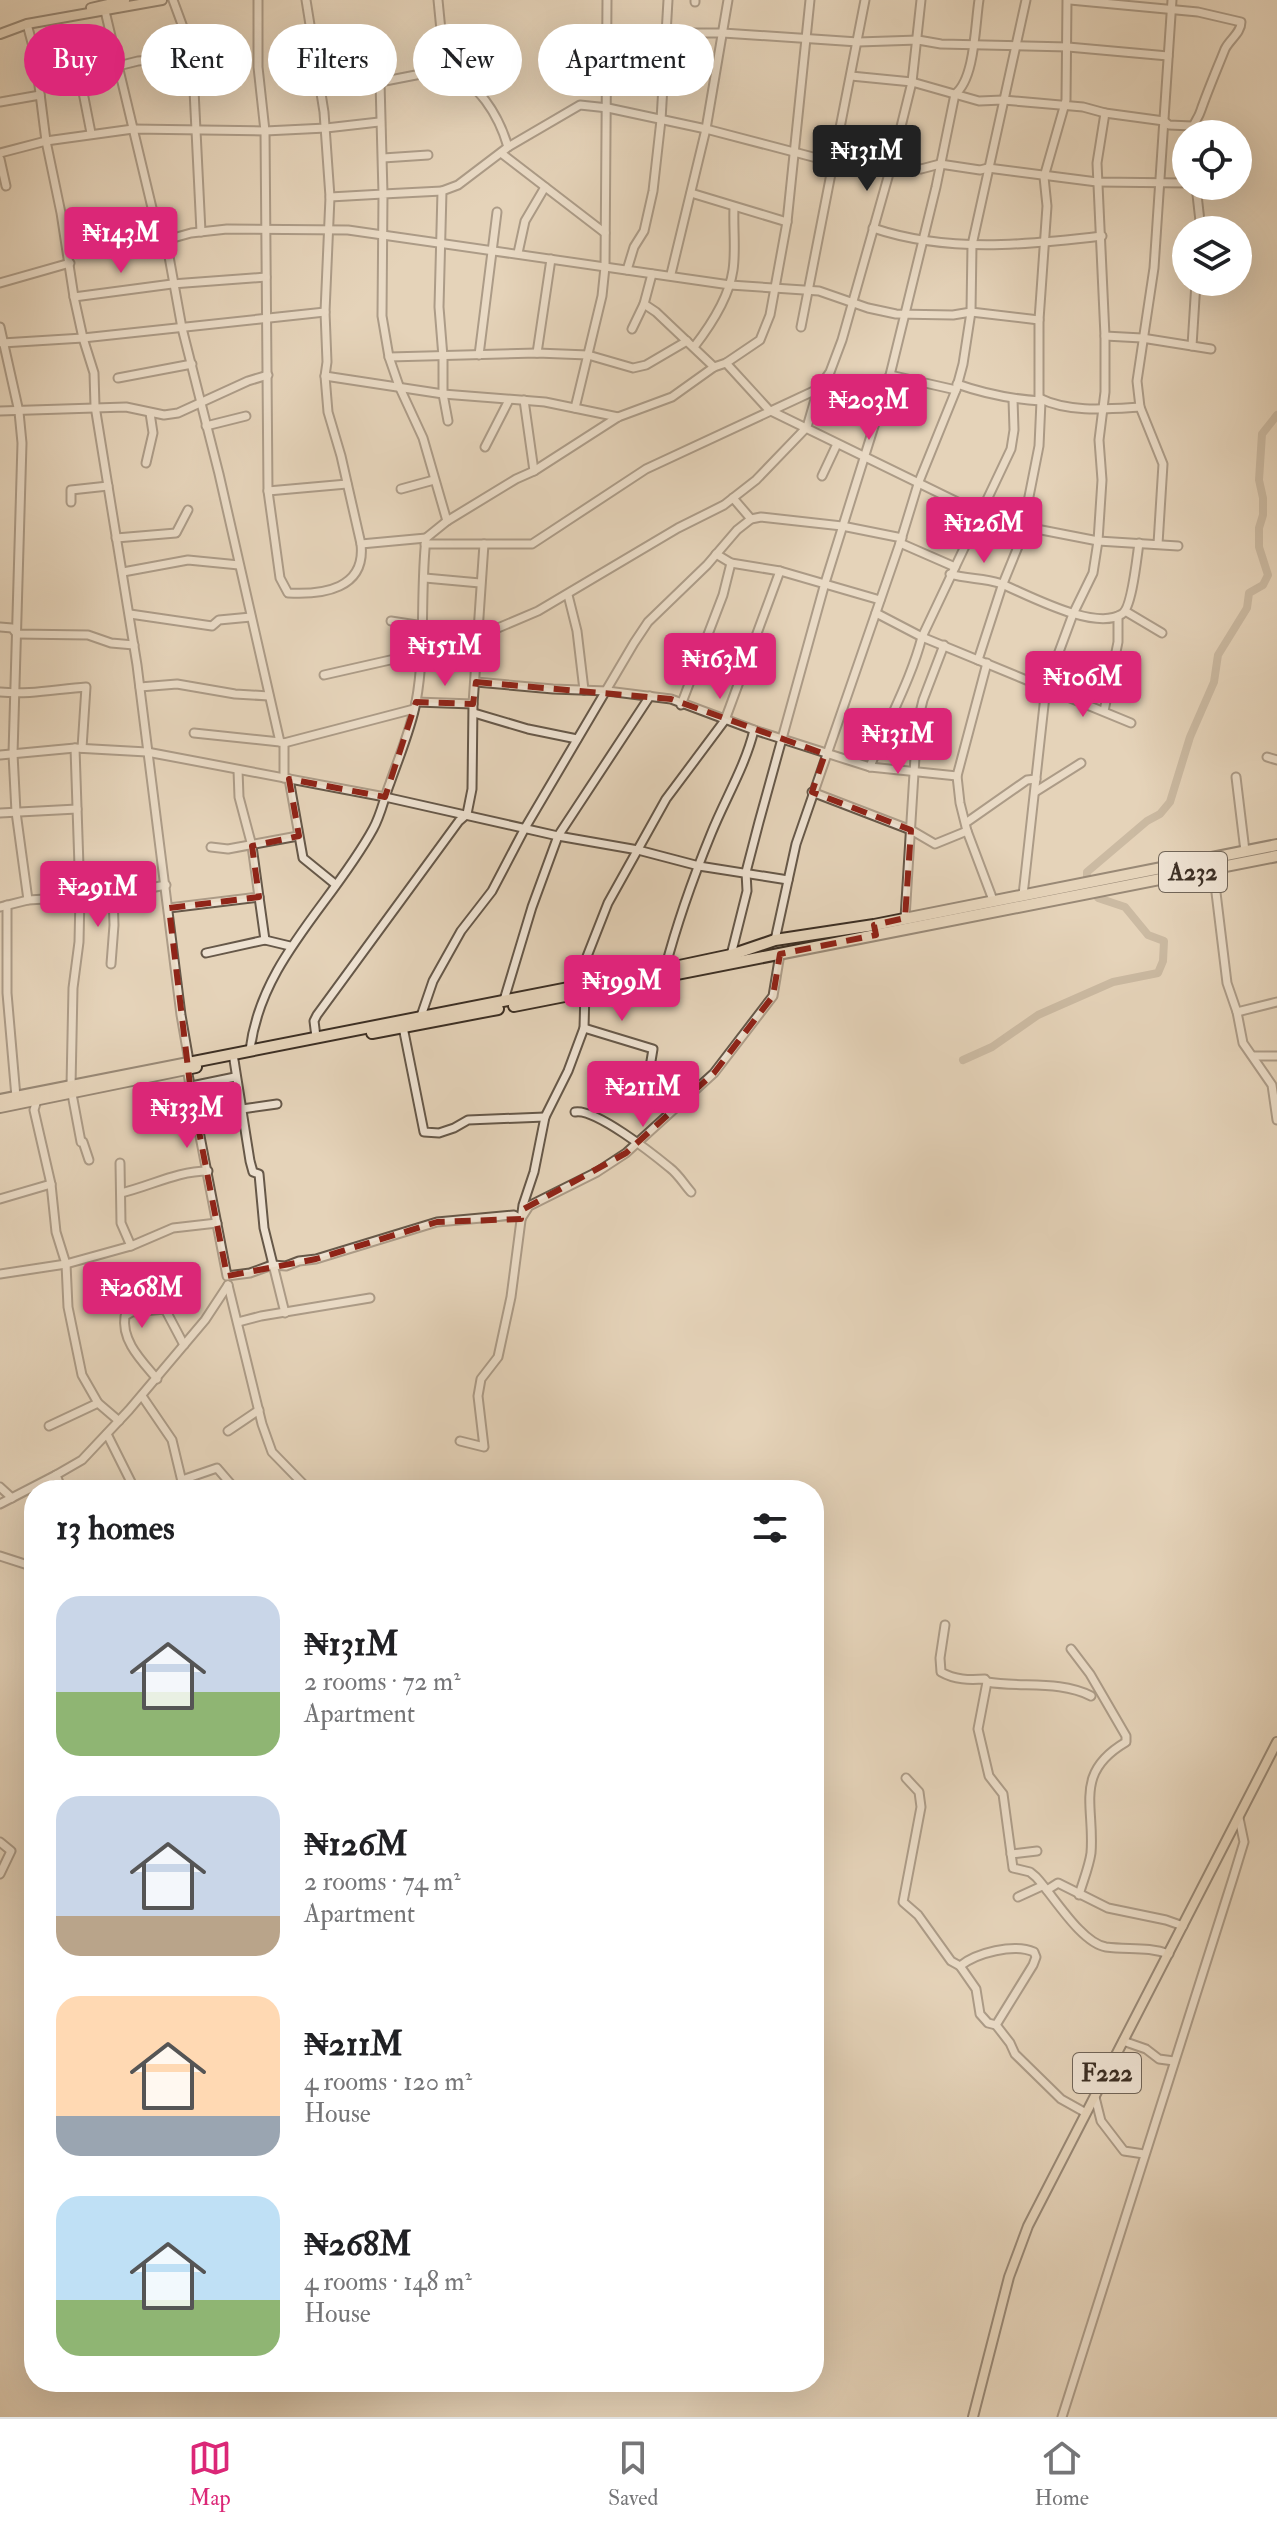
<!DOCTYPE html>
<html lang="en">
<head>
<meta charset="utf-8">
<style>
  body { margin:0; font-family:"IM FELL Double Pica",serif; background:#f2f2f2; color:#202124; height:100vh; display:flex; flex-direction:column; font-size:30px; white-space:nowrap }
  * { box-sizing:border-box; margin:0 }
  p { font-size:26px; color:#757577 }
  .icon { flex:none; width:44px; height:44px; fill:none; stroke:currentColor; stroke-width:2; stroke-linecap:round; stroke-linejoin:round }
  .map { position:relative; flex:1; overflow:hidden }
  .side { position:absolute; left:24px; top:1480px; width:800px; height:912px; display:flex; flex-direction:column; background:#fff; border-radius:32px; box-shadow:0 8px 32px #0002 }
  .side>* { flex:none }
  .hud { position:absolute; left:24px; top:24px; width:800px; height:72px; display:flex; gap:16px }
  .buttons { position:absolute; left:1172px; top:120px; display:grid; gap:16px }
  .buttons a { display:grid; place-items:center; width:80px; height:80px; border-radius:50%; background:#fff; box-shadow:0 8px 32px #0002; font-size:40px }
  .price { position:absolute; translate:-50% -68px; padding:0 18px; border-radius:8px; background:#db2777; color:#fff; font-size:26px; line-height:52px; filter:drop-shadow(0 2px 4px #0008) }
  .price::after { content:''; position:absolute; left:50%; top:48px; width:24px; height:18px; margin-left:-12px; background:inherit; clip-path:polygon(0 0,100% 0,50% 100%) }
  .price.on { background:#222; color:#fff }
  ul { padding:0; list-style:none }
  li { display:flex; align-items:center; gap:24px; height:200px; padding:0 32px }
  li span { display:grid; place-items:center; flex:none; width:224px; height:160px; border-radius:24px; color:#555 }
  li>.icon { margin-inline-start:auto }
  span .icon { width:96px; height:96px; fill:#fffc; stroke-width:1 }
  li b { font-size:34px }
  h2 { display:flex; justify-content:space-between; align-items:center; height:96px; padding:0 32px; font-size:34px }
  .pill { padding:0 28px; border-radius:36px; background:#fff; box-shadow:0 8px 32px #0002; font-size:28px; line-height:72px }
  .pill.on { background:#db2777; color:#fff }
  .tab-bar { display:flex; justify-content:space-around; align-items:center; height:112px; border-top:2px solid #e0e0e0; background:#fff; font-size:22px; color:#757577 }
  .tab-bar a { display:grid; justify-items:center; gap:4px }
  .tab-bar .on { color:#db2777 }
  .map>svg:first-child { display:block }
  .lines { fill:none; stroke-linecap:round; stroke-linejoin:round }
  .river { stroke:#ac9b86; stroke-width:8 }
  .minor-casing { stroke:#665849; stroke-width:11 }
  .major-casing { stroke:#3c2f24; stroke-width:12 }
  .highway-casing { stroke:#3c2f24; stroke-width:14 }
  .minor { stroke:#eee2d2; stroke-width:7 }
  .major { stroke:#e5d3b9; stroke-width:8 }
  .highway { stroke:#e5d3b9; stroke-width:10 }
  .marked { fill:none; stroke:#8f2418; stroke-width:6; stroke-dasharray:16 10; stroke-linejoin:round }
  .labels { text-anchor:middle; stroke-width:8; stroke-linejoin:round; paint-order:stroke }
  .shield { fill:#eee2d2; stroke:#716558; stroke-width:2 }
  .shield-label { font-size:24px; font-weight:bold; fill:#3c2f24 }
</style>
</head>
<body>
<div class="map">
<svg width="1277" height="2417" viewBox="0 0 1277 2417">
  <rect width="100%" height="100%" fill="#e5d3b9"/>
  <filter id="stains"><feTurbulence type="fractalNoise" baseFrequency=".0025" numOctaves="4"/><feColorMatrix values="0 0 0 0 .2 0 0 0 0 .09 0 0 0 0 .02 0 0 0 .5 -.17"/></filter>
  <radialGradient id="worn" r=".72"><stop offset=".6" stop-color="#630" stop-opacity="0"/><stop offset="1" stop-color="#630" stop-opacity=".3"/></radialGradient>
  <g class="lines">
    <!-- river -->
    <polyline class="river" points="963,1060 992,1047 1038,1015 1113,982 1158,973 1163,961 1164,941 1148,935 1125,907 1098,898 1099,892 1087,885 1087,872 1147,821 1160,814 1170,802 1190,737 1214,682 1218,655 1247,608 1249,593 1263,585 1268,575 1259,547 1259,528 1263,515 1263,498 1259,480 1262,434 1277,415"/>
    <!-- minor casing -->
    <g class="minor-casing">
      <g id="minor">
        <polyline points="173,0 187,38 194,90 201,232"/>
        <polyline points="258,0 258,67 265,131 268,491 347,484"/>
        <polyline points="306,0 324,112 330,197 325,312 327,362 325,376 328,412 341,456 361,544 426,538"/>
        <path d="M438,0L445,71C478,80 499,116 508,147"/>
        <polyline points="695,0 695,2"/>
        <path d="M1070,0L1198,12L1241,22C1241,33 1230,39 1225,49C1217,69 1208,90 1201,110C1198,120 1192,124 1191,134"/>
        <polyline points="105,11 153,212 166,240 182,328 219,474 280,742 284,743 284,778"/>
        <polyline points="27,24 35,54 46,141 61,213 74,297 83,338 94,373 95,406 137,665 181,1015 189,1061"/>
        <polyline points="608,33 723,33 858,42 918,40 941,44 1068,47 1168,56"/>
        <polyline points="118,66 138,61 189,57"/>
        <polyline points="79,72 91,133"/>
        <polyline points="851,76 912,82 979,101 1003,100 1083,107 1105,113 1164,121 1169,125 1192,126"/>
        <polyline points="0,102 40,95"/>
        <polyline points="0,153 46,141 133,129 265,131 326,128 379,122"/>
        <polyline points="501,153 605,233"/>
        <polyline points="383,158 428,155"/>
        <polyline points="0,159 6,186"/>
        <polyline points="1196,186 1201,230"/>
        <polyline points="442,191 383,194 382,316 389,357 399,386 423,438 447,521"/>
        <polyline points="691,193 787,222"/>
        <polyline points="330,197 383,194 380,82 421,74"/>
        <polyline points="101,225 153,212"/>
        <path d="M873,228C947,253 1026,245 1102,236"/>
        <polyline points="166,240 191,233 227,229 348,230 730,285 819,291 868,308 896,314 953,315 971,312 1039,320"/>
        <polyline points="518,253 525,221 545,187"/>
        <polyline points="627,270 634,247 644,231 653,191 661,120 668,0"/>
        <polyline points="652,274 644,304 656,312 714,367"/>
        <polyline points="671,274 706,129 728,0"/>
        <polyline points="0,283 70,263"/>
        <polyline points="74,297 172,284 266,277"/>
        <polyline points="0,327 19,412 22,443 13,754 16,812 28,900"/>
        <polyline points="801,327 865,0"/>
        <polyline points="632,329 644,304"/>
        <polyline points="1105,336 1142,338 1211,349"/>
        <polyline points="2,343 83,338 325,312"/>
        <polyline points="1192,346 1196,282"/>
        <path d="M694,347C711,325 729,298 733,270C736,250 733,228 734,208"/>
        <polyline points="537,353 551,259"/>
        <polyline points="479,355 497,212"/>
        <polyline points="389,357 537,353 588,355 633,368 646,365 687,341"/>
        <polyline points="726,363 769,410 982,514 1026,527 1098,541 1178,546"/>
        <polyline points="890,375 956,390"/>
        <polyline points="325,376 443,394 545,402 618,417"/>
        <polyline points="118,378 192,364"/>
        <path d="M957,384C985,394 1011,399 1041,401"/>
        <path d="M1039,398C1069,413 1108,409 1140,407"/>
        <polyline points="524,400 534,471"/>
        <polyline points="575,408 602,296 605,267 607,0"/>
        <polyline points="0,411 126,407 164,415 178,413 248,381 268,375"/>
        <polyline points="448,421 443,394 443,357 439,307 442,191 458,185 508,147 580,105 608,108 706,129 832,162 868,166 892,163 921,169 940,164 980,170 988,168 1097,182 1186,183"/>
        <polyline points="206,426 246,416"/>
        <polyline points="485,447 509,400"/>
        <polyline points="146,463 153,433 150,413"/>
        <polyline points="822,476 837,444"/>
        <polyline points="401,489 434,480"/>
        <path d="M268,491L280,578L288,593C323,595 366,589 361,544"/>
        <polyline points="733,498 751,519"/>
        <polyline points="71,502 71,490 108,486"/>
        <polyline points="1023,527 1039,446 1041,401 1039,398 1039,320 1047,206 1044,177 1066,100 1067,0"/>
        <polyline points="116,538 176,533 188,510"/>
        <polyline points="900,543 955,567"/>
        <polyline points="425,544 532,544 646,469 818,389"/>
        <polyline points="1158,544 1163,464 1140,407 1137,381 1154,268 1172,0"/>
        <polyline points="716,554 731,563 780,571 880,600"/>
        <polyline points="123,572 188,560 239,565"/>
        <path d="M950,574C966,579 984,578 999,583C1025,593 1094,632 1122,614C1132,608 1137,556 1139,543"/>
        <polyline points="425,578 480,583"/>
        <polyline points="568,595 577,631 584,690"/>
        <polyline points="1125,611 1162,633"/>
        <polyline points="876,613 922,637 1131,723"/>
        <polyline points="130,614 212,626 219,620 251,617"/>
        <polyline points="391,621 423,626"/>
        <polyline points="0,627 12,628 17,634 88,635 111,643 134,645"/>
        <polyline points="479,636 538,611 678,528 724,505 756,480 807,427 818,389 830,372 842,340 892,163 912,82 921,0"/>
        <polyline points="978,660 1002,586 1026,527"/>
        <polyline points="987,663 957,776 960,803 967,831 993,900"/>
        <polyline points="324,675 421,653"/>
        <polyline points="476,682 553,689 607,691 671,699 754,730 870,767 957,776"/>
        <polyline points="140,687 177,684 235,694 269,696"/>
        <path d="M0,692C29,695 57,689 86,687L82,748"/>
        <polyline points="416,702 473,704"/>
        <polyline points="681,705 723,595 731,563"/>
        <polyline points="1104,711 1118,642 1118,616"/>
        <polyline points="474,713 528,729 577,739"/>
        <polyline points="194,733 280,742"/>
        <polyline points="284,743 414,709"/>
        <polyline points="0,755 75,748 147,752 385,797 558,836 638,850 699,866 788,880"/>
        <polyline points="1267,757 1277,760"/>
        <path d="M870,767C886,723 910,683 922,637L1011,449L1014,430L1013,399"/>
        <polyline points="1236,777 1245,851"/>
        <polyline points="289,779 303,858 335,884"/>
        <polyline points="812,792 911,830 935,844 967,831"/>
        <polyline points="1035,792 1081,763"/>
        <polyline points="0,813 77,809"/>
        <polyline points="967,822 1027,780 1036,779"/>
        <polyline points="211,847 228,849 298,836"/>
        <polyline points="1213,868 1227,983 1237,1012 1243,1043 1272,1085 1277,1120"/>
        <polyline points="1023,895 1046,687 1073,614 1093,573 1098,541 1102,480 1099,440 1105,392 1105,336 1097,163 1105,113"/>
        <polyline points="259,897 265,940"/>
        <polyline points="7,905 7,993 16,1097"/>
        <polyline points="0,907 28,900 113,895 166,885"/>
        <polyline points="169,908 259,897 252,846 239,797 238,770"/>
        <polyline points="905,918 917,725 923,700 944,645"/>
        <polyline points="775,940 796,844 900,543 918,484 956,390 963,364 971,312 972,245 1026,0"/>
        <polyline points="206,953 265,940 290,946"/>
        <path d="M731,955L747,891L746,872L759,822L825,583L890,375L936,187L955,94C975,79 975,25 979,0"/>
        <polyline points="111,964 114,925 113,895"/>
        <path d="M665,969C677,923 693,878 711,834C725,799 745,767 754,730"/>
        <polyline points="579,985 584,964 608,903 666,799 725,720 780,571"/>
        <polyline points="504,1000 532,907 558,836 650,696"/>
        <polyline points="1237,1012 1277,1002"/>
        <polyline points="421,1016 433,981 461,931 492,891 525,828 634,643 648,622 707,565 737,530 751,519 761,517 842,526 902,538"/>
        <polyline points="403,1027 424,1132 439,1133 454,1128 468,1120 545,1117"/>
        <polyline points="584,1028 653,1049 647,1085 652,1096"/>
        <polyline points="316,1037 314,1021 317,1015 459,821 467,814 472,789 473,704 484,544"/>
        <path d="M250,1050C261,961 332,904 373,829C381,815 384,798 390,783C398,760 412,726 416,702C426,648 420,592 426,538L447,521L516,479L534,471L618,417L672,397L714,367L726,363L760,340L770,315L787,222L810,0"/>
        <polyline points="1253,1056 1277,1056"/>
        <polyline points="234,1060 250,1161 253,1172 259,1174 264,1228 285,1313"/>
        <polyline points="187,1069 227,1276 250,1273 272,1265 286,1266 299,1261 316,1259 437,1222 514,1215 521,1219"/>
        <polyline points="144,1079 148,1095 235,1077"/>
        <polyline points="71,1086 73,988 79,942 80,896 75,748"/>
        <polyline points="72,1094 81,1142"/>
        <polyline points="636,1096 652,1096 674,1108"/>
        <polyline points="37,1100 34,1110 51,1184 56,1232 66,1264 68,1307 82,1375 98,1403 119,1421"/>
        <polyline points="242,1109 277,1104"/>
        <path d="M575,1112C595,1108 653,1154 670,1168C678,1174 684,1184 691,1192"/>
        <polyline points="83,1142 89,1160"/>
        <polyline points="120,1163 121,1223 131,1246"/>
        <path d="M121,1193C151,1186 177,1171 208,1171"/>
        <polyline points="0,1199 51,1184"/>
        <polyline points="522,1217 529,1206 597,1172 626,1153 714,1073 773,996 780,954"/>
        <polyline points="0,1274 66,1264 131,1246 173,1228 217,1223"/>
        <polyline points="228,1285 262,1424 272,1452 309,1490"/>
        <polyline points="238,1322 261,1316 370,1298"/>
        <path d="M157,1379C142,1361 121,1341 125,1316L132,1312L165,1309L184,1345"/>
        <polyline points="142,1396 172,1440 184,1490"/>
        <polyline points="49,1426 98,1403"/>
        <polyline points="228,1431 259,1410"/>
        <polyline points="107,1434 135,1490"/>
        <polyline points="460,1441 484,1447 478,1396 481,1379 498,1357 511,1297 523,1205 534,1172 545,1117 568,1071 584,1028 585,991"/>
        <polyline points="182,1480 217,1468 236,1490"/>
        <polyline points="0,1487 12,1498"/>
        <polyline points="62,1490 56,1475 82,1460 129,1410 205,1320 228,1285"/>
        <polyline points="0,1504 56,1475"/>
        <polyline points="0,1556 34,1567"/>
        <path d="M945,1625L940,1658L941,1672C955,1680 969,1680 985,1679L987,1682L978,1729L989,1776L1003,1794L1013,1868L1030,1872L1036,1877C1053,1895 1081,1943 1106,1947C1128,1950 1148,1946 1169,1954"/>
        <path d="M1071,1649L1090,1674L1126,1736V1742C1073,1773 1095,1806 1091,1853C1089,1867 1083,1881 1079,1895"/>
        <path d="M987,1682C1022,1688 1059,1680 1091,1696"/>
        <polyline points="906,1778 919,1792 921,1807 903,1902 918,1915 951,1961 960,1966 976,1989 980,2014 988,2023 996,2025 1010,2043 1015,2054 1061,2099 1086,2113"/>
        <polyline points="0,1842 11,1851 0,1874"/>
        <polyline points="1011,1854 1037,1851"/>
        <polyline points="1047,1890 1058,1883 1108,1908 1166,1920 1183,1926"/>
        <polyline points="1018,1897 1042,1886"/>
        <path d="M960,1966C976,1953 1014,1943 1034,1952L1036,1957L1033,1965L996,2025"/>
        <polyline points="1123,2041 1146,2049 1159,2059 1174,2061"/>
        <polyline points="1095,2097 1101,2121 1124,2151 1144,2154"/>
        <polyline points="1062,2417 1233,1878 1244,1842 1239,1818"/>
      </g>
    </g>
    <!-- major casing -->
    <g class="major-casing">
      <g id="major">
        <polyline points="91,8 125,0"/>
        <polyline points="0,34 27,24 162,0"/>
        <polyline points="973,2417 1009,2277 1028,2226 1277,1742"/>
      </g>
    </g>
    <!-- highway casing -->
    <g class="highway-casing">
      <g id="highway">
        <polyline points="514,1006 1277,856"/>
        <polyline points="372,1033 498,1009"/>
        <polyline points="0,1100 665,969 731,955 775,940 874,925 1277,845"/>
        <polyline points="0,1107 196,1067"/>
      </g>
    </g>
    <!-- minor -->
    <use href="#minor" class="minor"/>
    <!-- major -->
    <use href="#major" class="major"/>
    <!-- highway -->
    <use href="#highway" class="highway"/>
  </g>
  <!-- marked area -->
  <path d="M0 0H1277V2417H0ZM476,682L671,699L825,754L812,792L911,830L905,918L874,925L876,935L780,954L773,996L714,1073L626,1153L522,1210L521,1219L437,1222L316,1259L227,1276L190,1085L169,908L259,897L252,846L299,836L289,779L385,797L416,702L473,704Z" fill="#e5d3b9" fill-opacity=".55" fill-rule="evenodd"/>
  <path class="marked" d="M476,682L671,699L825,754L812,792L911,830L905,918L874,925L876,935L780,954L773,996L714,1073L626,1153L522,1210L521,1219L437,1222L316,1259L227,1276L190,1085L169,908L259,897L252,846L299,836L289,779L385,797L416,702L473,704Z"/>
  <g class="labels">
    <!-- shield labels -->
    <g class="shield">
      <rect x="1159" y="852" width="68" height="40" rx="6"/>
      <rect x="1073" y="2053" width="68" height="40" rx="6"/>
    </g>
    <g class="shield-label">
      <text x="1193" y="880">A232</text>
      <text x="1107" y="2081">F222</text>
    </g>
  </g>
  <rect width="100%" height="100%" filter="url(#stains)"/>
  <rect width="100%" height="100%" fill="url(#worn)"/>
</svg>
<div class="buttons">
<a><svg class="icon" aria-label="locate" viewBox="0 0 24 24"><circle cx="12" cy="12" r="6"/><path d="M12 2v4M12 18v4M2 12h4M18 12h4"/></svg></a>
<a><svg class="icon" aria-label="layers" viewBox="0 0 24 24"><path d="M12 4l9 5-9 5-9-5zM3 14l9 5 9-5"/></svg></a>
</div>
<b class="price on" style="left:867px;top:193px">₦131M</b>
<b class="price" style="left:121px;top:275px">₦143M</b>
<b class="price" style="left:869px;top:442px">₦203M</b>
<b class="price" style="left:984px;top:565px">₦126M</b>
<b class="price" style="left:445px;top:688px">₦151M</b>
<b class="price" style="left:720px;top:701px">₦163M</b>
<b class="price" style="left:1083px;top:719px">₦106M</b>
<b class="price" style="left:898px;top:776px">₦131M</b>
<b class="price" style="left:98px;top:929px">₦291M</b>
<b class="price" style="left:622px;top:1023px">₦199M</b>
<b class="price" style="left:643px;top:1129px">₦211M</b>
<b class="price" style="left:187px;top:1150px">₦133M</b>
<b class="price" style="left:142px;top:1330px">₦268M</b>
<div class="hud">
<a class="pill on">Buy</a>
<a class="pill">Rent</a>
<a class="pill">Filters</a>
<a class="pill">New</a>
<a class="pill">Apartment</a>
</div>
<section class="side">
<h2>13 homes<svg class="icon" aria-label="filters" viewBox="0 0 24 24"><path d="M4 7h16M4 17h16"/><circle cx="9" cy="7" r="2"/><circle cx="15" cy="17" r="2"/></svg></h2>
<ul>
<li><span style="background:linear-gradient(#c9d6e8 60%,#8fb573 0)"><svg class="icon" aria-label="home" viewBox="0 0 24 24"><path d="M3 11l9-7 9 7M6 9v11h12V9"/></svg></span><div><b>₦131M</b><p>2 rooms · 72 m²</p><p>Apartment</p></div></li>
<li><span style="background:linear-gradient(#c9d6e8 75%,#b9a48a 0)"><svg class="icon" aria-label="home" viewBox="0 0 24 24"><path d="M3 11l9-7 9 7M6 9v11h12V9"/></svg></span><div><b>₦126M</b><p>2 rooms · 74 m²</p><p>Apartment</p></div></li>
<li><span style="background:linear-gradient(#ffd9b3 75%,#9aa5b1 0)"><svg class="icon" aria-label="home" viewBox="0 0 24 24"><path d="M3 11l9-7 9 7M6 9v11h12V9"/></svg></span><div><b>₦211M</b><p>4 rooms · 120 m²</p><p>House</p></div></li>
<li><span style="background:linear-gradient(#bfe0f5 65%,#8fb573 0)"><svg class="icon" aria-label="home" viewBox="0 0 24 24"><path d="M3 11l9-7 9 7M6 9v11h12V9"/></svg></span><div><b>₦268M</b><p>4 rooms · 148 m²</p><p>House</p></div></li>
</ul>
</section>
</div>
<nav class="tab-bar">
<a class="on"><svg class="icon" aria-label="map" viewBox="0 0 24 24"><path d="M3 6l6-2 6 2 6-2v14l-6 2-6-2-6 2zM9 4v14M15 6v14"/></svg>Map</a>
<a><svg class="icon" aria-label="saved" viewBox="0 0 24 24"><path d="M7 4h10v16l-5-4-5 4z"/></svg>Saved</a>
<a><svg class="icon" aria-label="home" viewBox="0 0 24 24"><path d="M3 11l9-7 9 7M6 9v11h12V9"/></svg>Home</a>
</nav>
</body>
</html>
